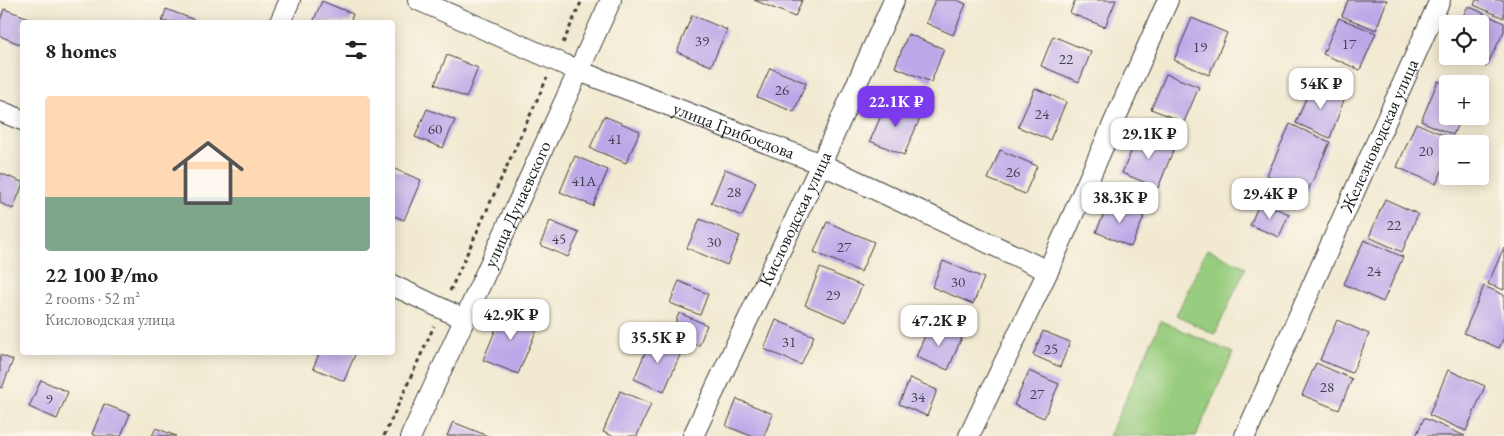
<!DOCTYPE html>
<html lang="en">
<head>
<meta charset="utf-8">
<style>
  body { margin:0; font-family:"EB Garamond",serif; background:#f2f2f2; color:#222; height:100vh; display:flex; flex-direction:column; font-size:19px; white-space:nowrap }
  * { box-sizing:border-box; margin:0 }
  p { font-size:16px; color:#767676 }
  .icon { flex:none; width:28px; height:28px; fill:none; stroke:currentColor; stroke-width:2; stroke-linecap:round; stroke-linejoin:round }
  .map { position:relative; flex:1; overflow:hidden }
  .sheet { position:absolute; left:20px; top:20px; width:375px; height:335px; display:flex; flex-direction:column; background:#fff; border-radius:5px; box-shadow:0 2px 12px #0003 }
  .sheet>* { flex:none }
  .tools { position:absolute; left:1439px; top:15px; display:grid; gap:10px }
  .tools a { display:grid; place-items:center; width:50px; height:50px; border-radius:5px; background:#fff; box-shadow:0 2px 12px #0003; font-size:25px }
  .price { position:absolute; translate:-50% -42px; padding:0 11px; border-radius:10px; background:#fff; color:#222; font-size:16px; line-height:32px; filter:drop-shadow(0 1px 2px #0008) }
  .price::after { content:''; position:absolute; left:50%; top:30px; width:15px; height:11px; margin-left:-8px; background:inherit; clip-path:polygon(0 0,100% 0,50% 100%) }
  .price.active { background:#7c3aed; color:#fff }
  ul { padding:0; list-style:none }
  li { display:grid; align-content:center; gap:10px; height:265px; padding:0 25px }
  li+li { border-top:1px solid #e0e0e0 }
  li span { display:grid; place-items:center; height:155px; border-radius:5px; color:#555 }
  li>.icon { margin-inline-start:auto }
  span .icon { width:90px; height:90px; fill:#fffc; stroke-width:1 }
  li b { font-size:21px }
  h2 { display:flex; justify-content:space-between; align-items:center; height:60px; padding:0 25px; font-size:21px }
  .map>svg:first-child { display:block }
  .green { fill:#98cc7e; stroke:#5a744d }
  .building { fill:#bba8e8 }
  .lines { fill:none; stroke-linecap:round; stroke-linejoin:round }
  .minor-casing { stroke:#3c3b37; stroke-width:22 }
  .path { stroke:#3c3b37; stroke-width:3; stroke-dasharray:4 4; stroke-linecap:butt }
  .minor { stroke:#fff; stroke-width:20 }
  .labels { text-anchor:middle; stroke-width:4.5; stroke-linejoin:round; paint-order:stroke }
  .number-label { font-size:15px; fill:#443f4f }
  .street-label { font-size:18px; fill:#1c1c1c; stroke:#fbf7ec }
</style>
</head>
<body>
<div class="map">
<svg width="1504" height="436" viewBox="0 0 1504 436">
  <rect width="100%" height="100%" fill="#fbf7ec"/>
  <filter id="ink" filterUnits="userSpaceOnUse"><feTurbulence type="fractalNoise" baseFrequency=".02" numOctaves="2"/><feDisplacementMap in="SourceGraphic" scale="10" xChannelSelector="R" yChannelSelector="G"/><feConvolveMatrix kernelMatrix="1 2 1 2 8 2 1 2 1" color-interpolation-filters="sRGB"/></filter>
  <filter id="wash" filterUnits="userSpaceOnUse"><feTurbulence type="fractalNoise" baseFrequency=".0096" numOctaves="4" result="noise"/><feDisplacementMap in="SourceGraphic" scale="20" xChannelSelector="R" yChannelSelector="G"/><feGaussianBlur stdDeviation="1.12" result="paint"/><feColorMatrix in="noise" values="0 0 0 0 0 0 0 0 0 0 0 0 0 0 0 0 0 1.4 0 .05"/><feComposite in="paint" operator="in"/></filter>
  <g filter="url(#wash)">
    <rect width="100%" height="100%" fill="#f1e9d0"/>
    <!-- green -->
    <g class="green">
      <polygon points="1207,249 1246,267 1215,334 1176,316"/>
      <polygon points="1161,321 1233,353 1196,436 1109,436"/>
    </g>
    <g id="blocks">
      <!-- building -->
      <g class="building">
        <polygon points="754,0 802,0 795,17"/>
        <polygon points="935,0 957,0 966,4 953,35 926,23"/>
        <polygon points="1075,0 1116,0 1105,27 1070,13"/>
        <polygon points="1348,0 1387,0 1376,30 1342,16"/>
        <polygon points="1476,0 1504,0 1504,18 1474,5"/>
        <polygon points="322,1 353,14 350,22 313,22"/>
        <polygon points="1468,6 1504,23 1504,31 1486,67 1463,56 1480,56 1480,24 1459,24"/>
        <polygon points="4,9 32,19 31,22 22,22 22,45 0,36 0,21"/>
        <polygon points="166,9 195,20 194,22 162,22"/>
        <polygon points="692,15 727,30 711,66 677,52"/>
        <polygon points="1192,18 1227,33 1209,75 1174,60"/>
        <polygon points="1339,18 1376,33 1360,70 1323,54"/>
        <polygon points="908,34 944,49 931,82 895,67"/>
        <polygon points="1053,36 1091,52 1079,82 1041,66"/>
        <polygon points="447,55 478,68 466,98 435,84"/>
        <polygon points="770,68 806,83 794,112 757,97"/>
        <polygon points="1166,74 1199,87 1184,122 1151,109"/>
        <polygon points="1438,81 1448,85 1448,116 1461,116 1453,135 1421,121"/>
        <polygon points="1312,83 1345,97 1330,138 1296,123"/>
        <polygon points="1035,88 1066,102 1050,140 1018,127"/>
        <polygon points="887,102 921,116 904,155 870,141"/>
        <polygon points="427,109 455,120 443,148 415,137"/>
        <polygon points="604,116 640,131 626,163 590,148"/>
        <polygon points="1416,123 1455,140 1454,144 1448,144 1448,158 1436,184 1397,167"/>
        <polygon points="1290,124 1330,142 1307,193 1267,175"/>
        <polygon points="1140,131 1175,146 1158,188 1122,173"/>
        <polygon points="1000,150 1037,166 1025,194 988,179"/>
        <polygon points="575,156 608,170 593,206 560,192"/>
        <polygon points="392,168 421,180 404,220 392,215"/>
        <polygon points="725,169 756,182 742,216 711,203"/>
        <polygon points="0,173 22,182 22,186 13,209 0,203"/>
        <polygon points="1385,199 1418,214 1402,252 1369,237"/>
        <polygon points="1109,202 1144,217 1131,247 1096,232"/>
        <polygon points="1260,202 1289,214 1279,237 1250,225"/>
        <polygon points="700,219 740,236 727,265 687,248"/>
        <polygon points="550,221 579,233 568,257 540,245"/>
        <polygon points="827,222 874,242 861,272 814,252"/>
        <polygon points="1364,240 1403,257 1383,302 1344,284"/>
        <polygon points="1504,247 1504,290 1488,284"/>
        <polygon points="943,261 984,278 973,304 932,287"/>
        <polygon points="820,268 862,286 846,322 805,305"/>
        <polygon points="679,281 708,294 700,315 670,303"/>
        <polygon points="1484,286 1504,295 1504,337 1499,348 1464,333"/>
        <polygon points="505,307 540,322 518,374 483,360"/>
        <polygon points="679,313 707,325 699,346 671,334"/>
        <polygon points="776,320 814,336 801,365 764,349"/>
        <polygon points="1337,320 1369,334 1352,373 1320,360"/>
        <polygon points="930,324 962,337 948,370 916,357"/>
        <polygon points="1043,331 1070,342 1060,367 1033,355"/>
        <polygon points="652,336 683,348 664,392 634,379"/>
        <polygon points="320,352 356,352 344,381 313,368"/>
        <polygon points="0,355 13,360 2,388 0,387"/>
        <polygon points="1316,363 1352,379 1339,410 1302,395"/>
        <polygon points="1448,370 1485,386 1466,431 1429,415"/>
        <polygon points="1029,371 1059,384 1044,418 1014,405"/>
        <polygon points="910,378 937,390 927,416 899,404"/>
        <polygon points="41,380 68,392 57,419 29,407"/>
        <polygon points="620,391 651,404 637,436 613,436 603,432"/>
        <polygon points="737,399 773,414 764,436 751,436 726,426"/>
        <polygon points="104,404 130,414 121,436 97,436 92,434"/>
        <polygon points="1424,418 1465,436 1416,436"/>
        <polygon points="453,422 488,436 447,436"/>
        <polygon points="156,428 176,436 152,436"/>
      </g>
    </g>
  </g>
  <g filter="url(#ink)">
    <use href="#blocks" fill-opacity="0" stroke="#3c3b37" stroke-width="1"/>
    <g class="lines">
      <!-- minor casing -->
      <g class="minor-casing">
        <g id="minor">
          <path id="s1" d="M418,0L579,71L821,164L1048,271"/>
          <polyline points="280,22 290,0"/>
          <polyline points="0,111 22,120"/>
          <polyline points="392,285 464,319"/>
          <path id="s2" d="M411,436L611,0"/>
          <path id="s3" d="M693,436L821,164L894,0"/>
          <polyline points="969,436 1048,271 1168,0"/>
          <path id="s4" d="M1245,436L1440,0"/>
        </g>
      </g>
      <!-- path -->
      <g class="path">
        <polyline points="563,43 582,0"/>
        <polyline points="450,291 547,78"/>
        <polyline points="384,436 434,326"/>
      </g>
      <!-- minor -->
      <use href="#minor" class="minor"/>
    </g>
  </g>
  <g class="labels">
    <!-- number labels -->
    <g class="number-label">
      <text x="702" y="46">39</text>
      <text x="1349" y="49">17</text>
      <text x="1200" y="52">19</text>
      <text x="1066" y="64">22</text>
      <text x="782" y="95">26</text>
      <text x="1042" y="119">24</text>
      <text x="435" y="134">60</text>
      <text x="615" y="144">41</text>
      <text x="1426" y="156">20</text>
      <text x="1013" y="177">26</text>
      <text x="584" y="186">41А</text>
      <text x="734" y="197">28</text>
      <text x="1394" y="230">22</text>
      <text x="559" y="244">45</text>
      <text x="714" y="247">30</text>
      <text x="844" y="252">27</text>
      <text x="1374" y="276">24</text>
      <text x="958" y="287">30</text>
      <text x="833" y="300">29</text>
      <text x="789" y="347">31</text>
      <text x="1051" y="354">25</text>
      <text x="1327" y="392">28</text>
      <text x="1037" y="399">27</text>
      <text x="918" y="402">34</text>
      <text x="49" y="404">9</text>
    </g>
    <!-- street labels -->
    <g class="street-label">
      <text dy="6" stroke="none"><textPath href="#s1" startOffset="342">улица Грибоедова</textPath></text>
      <text dy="6" stroke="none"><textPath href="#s4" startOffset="329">Железноводская улица</textPath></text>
      <text dy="6" stroke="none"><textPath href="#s2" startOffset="255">улица Дунаевского</textPath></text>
      <text dy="6" stroke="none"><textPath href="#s3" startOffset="240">Кисловодская улица</textPath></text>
    </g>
  </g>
</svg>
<div class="tools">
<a><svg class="icon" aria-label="locate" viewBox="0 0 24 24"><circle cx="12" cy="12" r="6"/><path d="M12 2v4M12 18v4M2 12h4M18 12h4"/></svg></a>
<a>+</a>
<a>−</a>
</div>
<b class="price" style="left:1321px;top:110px">54K ₽</b>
<b class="price active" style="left:896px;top:128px">22.1K ₽</b>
<b class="price" style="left:1149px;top:160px">29.1K ₽</b>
<b class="price" style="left:1270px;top:220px">29.4K ₽</b>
<b class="price" style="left:1120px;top:224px">38.3K ₽</b>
<b class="price" style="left:511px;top:341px">42.9K ₽</b>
<b class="price" style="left:939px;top:347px">47.2K ₽</b>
<b class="price" style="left:658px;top:364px">35.5K ₽</b>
<section class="sheet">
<h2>8 homes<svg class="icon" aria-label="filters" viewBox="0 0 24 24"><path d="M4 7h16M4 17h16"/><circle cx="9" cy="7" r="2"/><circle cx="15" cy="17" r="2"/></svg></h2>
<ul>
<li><span style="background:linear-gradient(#ffd9b3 65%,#7fa58c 0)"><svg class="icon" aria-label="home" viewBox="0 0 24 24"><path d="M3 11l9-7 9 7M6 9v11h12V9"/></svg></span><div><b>22 100 ₽/mo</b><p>2 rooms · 52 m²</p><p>Кисловодская улица</p></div></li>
</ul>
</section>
</div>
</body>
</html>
